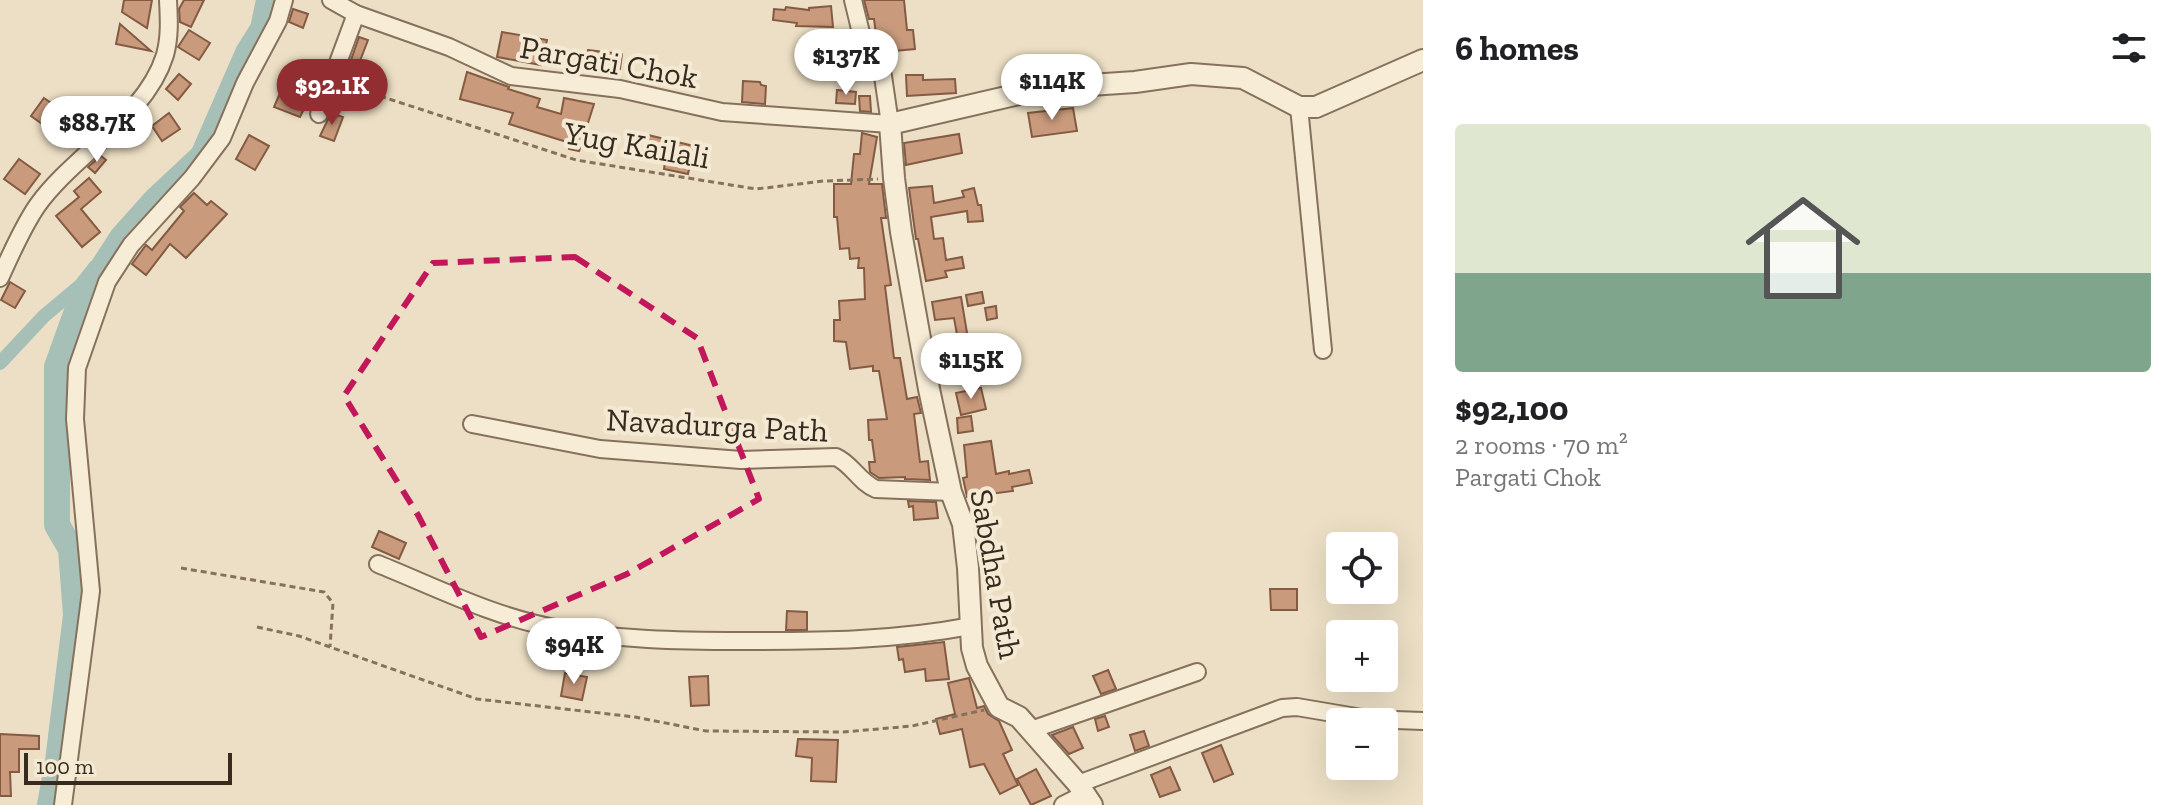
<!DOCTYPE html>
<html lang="en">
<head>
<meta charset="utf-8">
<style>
  body { margin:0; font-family:"Zilla Slab",serif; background:#f6f6f6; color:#202124; height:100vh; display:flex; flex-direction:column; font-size:30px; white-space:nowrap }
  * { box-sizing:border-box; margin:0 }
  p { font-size:26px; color:#757577 }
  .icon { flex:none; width:44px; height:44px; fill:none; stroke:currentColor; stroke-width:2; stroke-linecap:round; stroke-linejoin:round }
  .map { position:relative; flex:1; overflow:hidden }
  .side { display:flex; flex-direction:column; background:#fff; width:760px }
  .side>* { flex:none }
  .fabs { position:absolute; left:1326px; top:532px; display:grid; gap:16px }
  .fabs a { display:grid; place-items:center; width:72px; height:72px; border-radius:8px; background:#fff; box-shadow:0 8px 32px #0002; font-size:40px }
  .scale { position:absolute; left:24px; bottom:20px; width:208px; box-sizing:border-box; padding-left:8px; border:4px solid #372a1f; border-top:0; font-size:22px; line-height:28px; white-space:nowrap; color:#372a1f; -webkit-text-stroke:6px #f4ead4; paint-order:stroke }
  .price { position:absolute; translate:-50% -68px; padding:0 18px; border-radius:28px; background:#fff; color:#222; font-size:26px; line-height:52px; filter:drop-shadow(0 2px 4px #0008) }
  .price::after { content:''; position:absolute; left:50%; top:48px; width:24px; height:18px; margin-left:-12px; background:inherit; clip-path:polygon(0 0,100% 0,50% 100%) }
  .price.on { background:#922e31; color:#fff }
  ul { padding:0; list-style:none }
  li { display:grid; align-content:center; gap:16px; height:424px; padding:0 32px }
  li span { display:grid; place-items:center; height:248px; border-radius:8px; color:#555 }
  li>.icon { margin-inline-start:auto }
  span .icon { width:144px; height:144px; fill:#fffc; stroke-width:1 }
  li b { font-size:34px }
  h2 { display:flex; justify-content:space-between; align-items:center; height:96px; padding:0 32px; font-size:34px }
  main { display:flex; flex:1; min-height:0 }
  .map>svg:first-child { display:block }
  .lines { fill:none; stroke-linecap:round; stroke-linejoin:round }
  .canal { stroke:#a6c0b7; stroke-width:14 }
  .river { stroke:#a6c0b7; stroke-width:26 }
  .building { fill:#c99a7c; stroke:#845b42; stroke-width:2 }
  .minor-casing { stroke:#86715c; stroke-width:20 }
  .tertiary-casing { stroke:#86715c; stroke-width:24 }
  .path { stroke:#86715c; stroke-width:3; stroke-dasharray:6 4; stroke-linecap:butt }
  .minor { stroke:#f7edd7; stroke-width:16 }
  .tertiary { stroke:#f7edd7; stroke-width:20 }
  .marked { fill:none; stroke:#c2185b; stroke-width:6; stroke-dasharray:16 10; stroke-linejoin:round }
  .labels { text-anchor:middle; stroke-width:8; stroke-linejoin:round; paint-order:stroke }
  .street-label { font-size:32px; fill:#372a1f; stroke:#f4ead4 }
</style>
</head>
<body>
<main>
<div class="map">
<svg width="1423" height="805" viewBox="0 0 1423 805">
  <rect width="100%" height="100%" fill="#ecdfc5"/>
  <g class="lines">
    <!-- canal -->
    <polyline class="canal" points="0,363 44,316 81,285 95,267 108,260"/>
    <!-- river -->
    <polyline class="river" points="50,805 58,761 76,615 71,549 57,525 57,367 80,303 122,238 156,200 203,156 248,53 263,29 269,0"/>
  </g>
  <!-- building -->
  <g class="building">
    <polygon points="124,0 152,0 147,28 122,12"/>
    <polygon points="184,0 204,0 191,27 180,22 179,9"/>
    <polygon points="864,0 904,0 907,30 913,30 915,49 883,52 877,41 874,19 869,19"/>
    <polygon points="831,6 833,27 796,26 797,23 773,20 774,9 785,10 786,7 809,10 809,8"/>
    <polygon points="293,9 308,14 303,28 289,22"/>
    <polygon points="120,24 151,51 116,44"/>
    <polygon points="189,30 210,43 199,60 178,47"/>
    <polygon points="502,32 547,40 541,65 497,57"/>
    <polygon points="836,34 836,37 850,34 857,66 831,70 824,36"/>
    <polygon points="359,37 368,40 358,66 350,63"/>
    <polygon points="588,50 622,54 619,76 596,72 597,68 584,64"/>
    <polygon points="467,72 509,87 508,89 540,99 537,107 561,114 564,98 594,104 579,151 569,149 570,143 509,124 513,113 460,99"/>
    <polygon points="179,74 191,84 178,100 166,89"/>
    <polygon points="906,75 923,75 923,80 955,79 956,93 907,96"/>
    <polygon points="287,77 314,88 300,117 274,107"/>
    <polygon points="743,81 760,82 761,85 766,86 765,104 742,102"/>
    <polygon points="837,90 856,92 855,104 836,103"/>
    <polygon points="859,96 870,96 871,112 860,111"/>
    <polygon points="44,98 77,121 63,139 31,116"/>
    <polygon points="1073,108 1077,131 1032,137 1028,113"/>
    <polygon points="169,113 180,129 162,141 152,126"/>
    <polygon points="331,113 343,117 334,141 320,136"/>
    <polygon points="862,133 877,137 869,184 882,184 886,218 881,218 891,285 885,286 894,358 900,358 907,399 917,397 921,413 914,414 920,462 928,461 930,480 905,479 905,477 879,478 870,472 869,462 875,462 872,440 869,440 868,420 887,419 879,371 873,371 873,366 850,369 846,342 834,341 834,320 840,320 839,301 865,299 864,268 858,268 859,258 850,259 849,248 840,249 837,217 834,217 834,184 851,184 854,154 860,154"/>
    <polygon points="959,134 962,153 906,165 904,143"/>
    <polygon points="249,135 269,146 255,170 236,159"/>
    <polygon points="648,135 694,146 688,174 664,169 665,162 644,158"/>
    <polygon points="101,156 106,160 95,173 88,167"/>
    <polygon points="19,159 40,174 25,194 4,179"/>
    <polygon points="89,178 101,192 81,209 100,232 82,247 56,216 79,197 74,191"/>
    <polygon points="932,186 934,203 964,197 962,191 974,188 978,205 981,205 983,221 968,222 967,211 931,217 934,239 943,238 946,260 962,257 964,268 945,271 947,277 926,281 918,239 916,239 909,188"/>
    <polygon points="194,193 207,205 211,201 227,214 186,258 170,244 146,275 132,264 146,245 152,250 184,211 180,207"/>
    <polygon points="10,282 25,291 15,308 1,300"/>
    <polygon points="982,292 984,303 968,306 966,295"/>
    <polygon points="961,297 968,339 972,338 975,357 957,360 952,341 958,340 954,318 935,320 932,302"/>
    <polygon points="996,306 997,318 987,320 985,308"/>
    <polygon points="981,388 986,409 961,415 956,393"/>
    <polygon points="971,416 973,431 958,433 957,418"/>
    <polygon points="991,441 996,474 1009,471 1009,474 1029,470 1032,483 1012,487 1013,491 967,497 963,478 967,477 964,445"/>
    <polygon points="908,501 936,502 938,518 914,520 913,506 909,507"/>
    <polygon points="379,531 406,543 399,559 372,547"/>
    <polygon points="1270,589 1297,589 1297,610 1271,610"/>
    <polygon points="787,611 807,612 807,630 786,630"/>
    <polygon points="944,642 949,679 926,681 925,669 905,672 903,659 899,660 897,647"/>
    <polygon points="1108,670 1116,689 1101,694 1093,676"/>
    <polygon points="565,673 587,677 582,700 561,696"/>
    <polygon points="708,676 709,705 691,706 689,677"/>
    <polygon points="969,678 977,708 984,706 988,714 999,721 1012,750 1003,754 1018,785 1000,794 984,764 970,767 962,729 940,734 936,719 955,714 948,683"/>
    <polygon points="1105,716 1109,727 1098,731 1095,719"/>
    <polygon points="1073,727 1083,748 1069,754 1052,735"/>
    <polygon points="1144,731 1149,746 1135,751 1130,735"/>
    <polygon points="0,734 39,736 39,749 19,749 19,772 10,772 11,796 0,796"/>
    <polygon points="798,739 838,740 836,782 811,781 812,758 796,756"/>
    <polygon points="1221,745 1233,774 1214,782 1202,753"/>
    <polygon points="1170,767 1180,790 1160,797 1151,775"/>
    <polygon points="1036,769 1051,796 1031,805 1017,779"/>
  </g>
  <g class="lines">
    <!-- minor casing -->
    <g class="minor-casing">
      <g id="minor">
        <polyline points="331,0 356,14 449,47 511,76 620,89 722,112 890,124 883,76 861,33 853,0"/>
        <polyline points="1299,107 1323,350"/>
        <polyline points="319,114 356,14"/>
        <path d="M0,278C11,254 22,228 37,206C73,155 146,117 165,55C170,37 169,19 168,0"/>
        <path d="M472,424L600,449L741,460L836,457C852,464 859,482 876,489L951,492"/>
        <path d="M378,564C435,587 494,617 555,628C616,640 679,641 742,641C822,641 892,641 971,626"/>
        <polyline points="1031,730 1197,672"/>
        <polyline points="1078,784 1282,708 1297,707 1368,719 1423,721"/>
        <polyline points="63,805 91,591 75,419 77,368 107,282 131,245 192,178 222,138 245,83 278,21 284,0"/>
        <polyline points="1063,805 1085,794"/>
      </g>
    </g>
    <!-- tertiary casing -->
    <g class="tertiary-casing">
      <polyline id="tertiary" points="1092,805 1078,784 1019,717 999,707 977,666 972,648 968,568 963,524 951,492 929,389 901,232 894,178 890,124 1045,88 1135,82 1191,74 1243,78 1299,107 1316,107 1423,60"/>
    </g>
    <!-- path -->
    <g class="path">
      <polyline points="380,96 576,160 756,189 824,181 878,179"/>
      <polyline points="181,568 324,592 333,603 330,647"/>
      <polyline points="257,627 299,636 477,699 635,717 706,731 843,732 912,726 984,710"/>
    </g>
    <!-- minor -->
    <use href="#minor" class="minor"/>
    <!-- tertiary -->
    <use href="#tertiary" class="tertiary"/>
  </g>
  <!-- marked area -->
  <path class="marked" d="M575,257L697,338L759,499L627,574L481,637L418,515L344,396L433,263Z"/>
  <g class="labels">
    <!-- street labels -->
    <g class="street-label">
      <text transform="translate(609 62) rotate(10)" y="11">Pargati Chok</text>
      <text transform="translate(637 145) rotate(10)" y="11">Yug Kailali</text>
      <text transform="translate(717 425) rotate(3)" y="11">Navadurga Path</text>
      <text transform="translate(996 574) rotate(80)" y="11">Sabdha Path</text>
    </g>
  </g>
</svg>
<div class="fabs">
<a><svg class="icon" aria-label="locate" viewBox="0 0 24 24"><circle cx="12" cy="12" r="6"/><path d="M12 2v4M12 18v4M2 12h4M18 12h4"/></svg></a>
<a>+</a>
<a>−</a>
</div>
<div class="scale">100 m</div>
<b class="price" style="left:846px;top:97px">$137K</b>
<b class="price" style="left:1052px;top:122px">$114K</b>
<b class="price on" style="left:332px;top:127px">$92.1K</b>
<b class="price" style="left:97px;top:164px">$88.7K</b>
<b class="price" style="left:971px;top:401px">$115K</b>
<b class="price" style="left:574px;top:686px">$94K</b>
</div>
<section class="side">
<h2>6 homes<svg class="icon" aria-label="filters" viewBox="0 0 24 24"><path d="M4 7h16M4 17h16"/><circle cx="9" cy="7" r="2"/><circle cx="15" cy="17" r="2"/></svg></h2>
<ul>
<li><span style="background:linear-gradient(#dfe7d0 60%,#7fa58c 0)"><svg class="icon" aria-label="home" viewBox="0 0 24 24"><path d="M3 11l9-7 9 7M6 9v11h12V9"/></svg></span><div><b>$92,100</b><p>2 rooms · 70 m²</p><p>Pargati Chok</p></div></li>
</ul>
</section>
</main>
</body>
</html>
